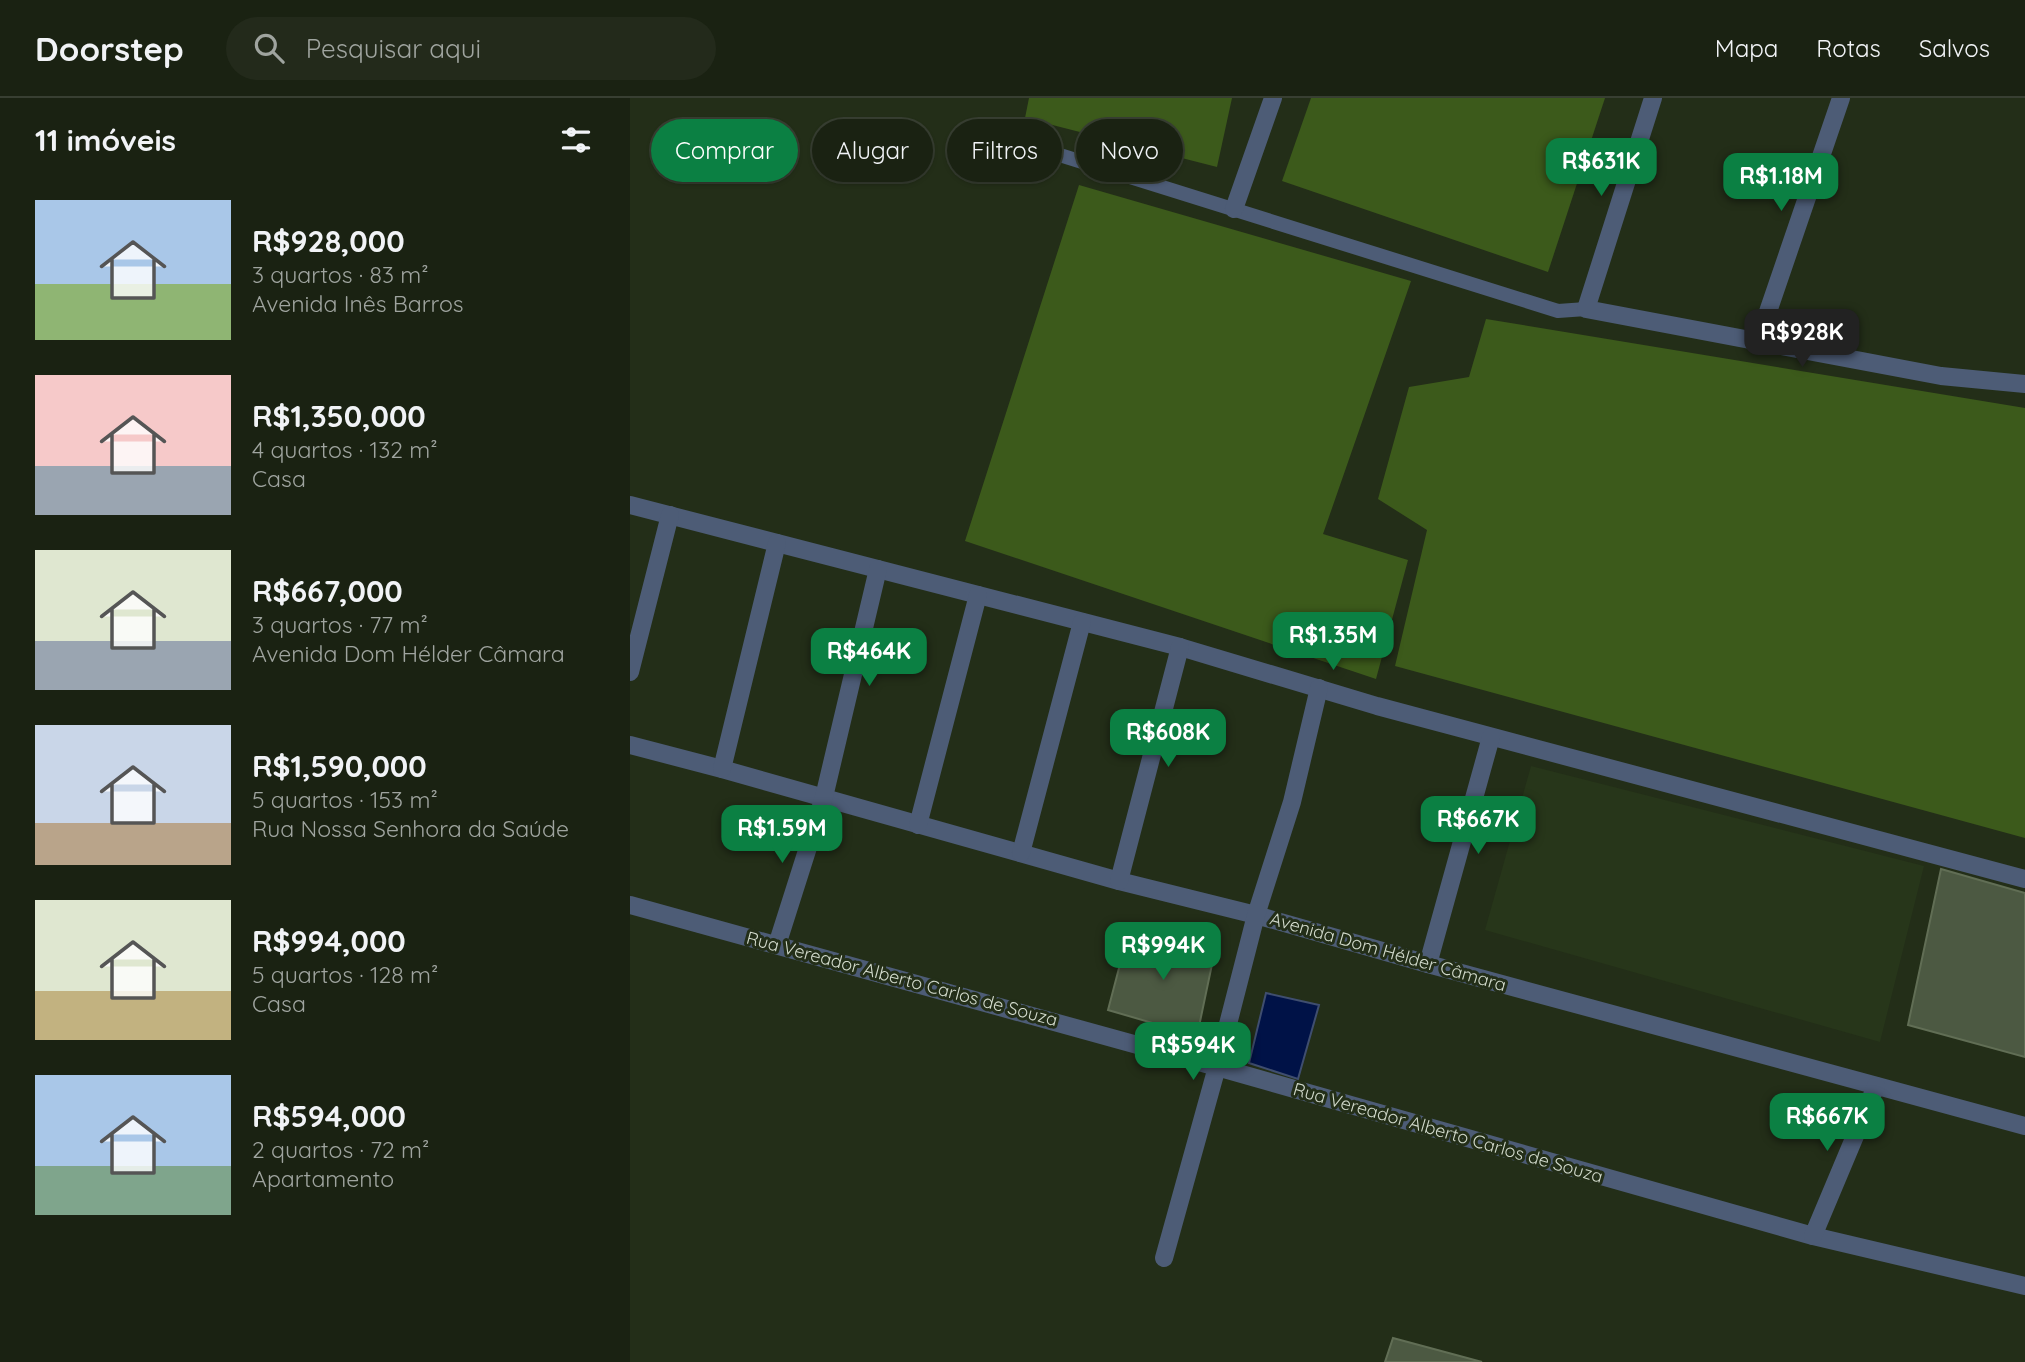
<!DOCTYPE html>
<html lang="pt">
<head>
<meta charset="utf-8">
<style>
  body { margin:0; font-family:Quicksand,sans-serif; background:#232a1b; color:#f1f3f6; height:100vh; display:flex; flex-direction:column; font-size:26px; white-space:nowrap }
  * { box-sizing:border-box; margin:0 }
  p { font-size:23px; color:#9fa49f }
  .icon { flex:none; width:38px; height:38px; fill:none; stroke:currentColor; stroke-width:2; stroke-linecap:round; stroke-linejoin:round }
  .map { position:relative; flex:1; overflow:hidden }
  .drawer { display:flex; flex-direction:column; background:#1a2212; width:630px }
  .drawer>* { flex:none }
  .banner { position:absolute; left:21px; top:21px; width:665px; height:63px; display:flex; gap:14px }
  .price { position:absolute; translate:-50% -60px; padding:0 16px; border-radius:14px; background:#0b8043; color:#fff; font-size:23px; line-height:46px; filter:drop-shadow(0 2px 4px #0008) }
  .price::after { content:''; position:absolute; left:50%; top:42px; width:21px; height:16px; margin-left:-10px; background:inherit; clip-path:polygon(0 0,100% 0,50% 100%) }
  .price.active { background:#222; color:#fff }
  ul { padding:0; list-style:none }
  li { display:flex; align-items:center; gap:21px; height:175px; padding:0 35px }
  li span { display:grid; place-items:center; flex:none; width:196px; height:140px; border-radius:0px; color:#555 }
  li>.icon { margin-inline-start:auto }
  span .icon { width:84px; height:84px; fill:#fffc; stroke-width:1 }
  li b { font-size:30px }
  h2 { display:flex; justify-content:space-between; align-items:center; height:84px; padding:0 35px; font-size:30px }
  .chip { padding:0 24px; border-radius:32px; background:#1a2212; box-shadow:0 2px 5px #0004,0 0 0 2px #383f32; font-size:24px; line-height:63px }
  .chip.active { background:#0b8043; color:#fff }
  header { display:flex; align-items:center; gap:42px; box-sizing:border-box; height:98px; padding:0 35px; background:#1a2212; border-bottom:2px solid #383f32 }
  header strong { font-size:33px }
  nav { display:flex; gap:38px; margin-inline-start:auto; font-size:24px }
  .search { width:490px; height:63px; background:#232a1b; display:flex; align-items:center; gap:18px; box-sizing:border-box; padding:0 24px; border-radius:38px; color:#9fa49f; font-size:26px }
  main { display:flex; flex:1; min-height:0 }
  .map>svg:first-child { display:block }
  .built { fill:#27361a }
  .green { fill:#3c5a1b }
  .water { fill:#001247; stroke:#3f4e6f; stroke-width:2 }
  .building { fill:#4c5942; stroke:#616e55; stroke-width:2 }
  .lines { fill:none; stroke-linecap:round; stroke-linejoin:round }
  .lane { stroke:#4d5c76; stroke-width:14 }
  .street { stroke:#4d5c76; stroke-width:18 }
  .labels { text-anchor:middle; stroke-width:6; stroke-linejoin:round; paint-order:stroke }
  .street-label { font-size:18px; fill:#d2dacc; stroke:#232e18 }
</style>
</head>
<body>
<header>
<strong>Doorstep</strong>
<div class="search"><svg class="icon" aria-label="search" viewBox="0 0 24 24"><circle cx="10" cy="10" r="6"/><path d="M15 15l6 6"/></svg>Pesquisar aqui</div>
<nav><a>Mapa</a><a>Rotas</a><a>Salvos</a></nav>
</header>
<main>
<section class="drawer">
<h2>11 imóveis<svg class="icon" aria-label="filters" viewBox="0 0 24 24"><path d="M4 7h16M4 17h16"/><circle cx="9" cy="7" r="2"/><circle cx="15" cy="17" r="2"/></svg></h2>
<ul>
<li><span style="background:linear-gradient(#a9c7e8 60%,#8fb573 0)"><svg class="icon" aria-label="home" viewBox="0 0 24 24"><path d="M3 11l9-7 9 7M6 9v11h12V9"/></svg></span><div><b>R$928,000</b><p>3 quartos · 83 m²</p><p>Avenida Inês Barros</p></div></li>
<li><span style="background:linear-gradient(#f6c9c9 65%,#9aa5b1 0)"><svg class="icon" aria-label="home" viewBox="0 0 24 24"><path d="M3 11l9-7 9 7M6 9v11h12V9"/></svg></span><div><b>R$1,350,000</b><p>4 quartos · 132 m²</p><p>Casa</p></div></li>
<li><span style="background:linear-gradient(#dfe7d0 65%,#9aa5b1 0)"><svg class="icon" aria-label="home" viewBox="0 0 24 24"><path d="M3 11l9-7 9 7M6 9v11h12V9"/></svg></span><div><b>R$667,000</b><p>3 quartos · 77 m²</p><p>Avenida Dom Hélder Câmara</p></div></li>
<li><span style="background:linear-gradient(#c9d6e8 70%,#b9a48a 0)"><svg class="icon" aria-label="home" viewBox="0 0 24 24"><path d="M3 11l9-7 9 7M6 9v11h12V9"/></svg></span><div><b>R$1,590,000</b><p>5 quartos · 153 m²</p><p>Rua Nossa Senhora da Saúde</p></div></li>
<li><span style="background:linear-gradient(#dfe7d0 65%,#c2b280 0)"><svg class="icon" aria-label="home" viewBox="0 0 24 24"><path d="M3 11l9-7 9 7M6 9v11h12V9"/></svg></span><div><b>R$994,000</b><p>5 quartos · 128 m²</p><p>Casa</p></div></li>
<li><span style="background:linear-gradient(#a9c7e8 65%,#7fa58c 0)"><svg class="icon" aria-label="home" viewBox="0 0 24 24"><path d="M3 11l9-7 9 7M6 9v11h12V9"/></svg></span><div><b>R$594,000</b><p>2 quartos · 72 m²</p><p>Apartamento</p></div></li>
</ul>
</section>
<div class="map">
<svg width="1395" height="1264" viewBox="0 0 1395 1264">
  <rect width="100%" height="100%" fill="#232e18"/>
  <!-- built -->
  <polygon class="built" points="901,668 1294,768 1250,944 855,832"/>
  <!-- green -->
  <g class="green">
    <polygon points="399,0 602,0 587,69 395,20"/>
    <polygon points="681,0 975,0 918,174 652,83"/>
    <polygon points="449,87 781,183 693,436 778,462 746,581 335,443"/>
    <polygon points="856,221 1395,310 1395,740 765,568 797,432 748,401 779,289 839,279"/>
  </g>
  <!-- water -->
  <polygon class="water" points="636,895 689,907 668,981 619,965"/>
  <!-- building -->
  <g class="building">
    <polygon points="1311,771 1395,795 1395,959 1278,927"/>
    <polygon points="499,832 585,852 567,938 478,912"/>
    <polygon points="763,1240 852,1264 755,1264"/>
  </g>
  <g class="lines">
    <!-- lane -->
    <polyline class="lane" points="433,58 928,213 956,211"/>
    <!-- street -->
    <g class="street">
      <polyline points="1023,0 956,211 1311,278 1395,286"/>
      <polyline points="604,111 643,0"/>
      <polyline points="1128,243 1211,0"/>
      <polyline points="0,407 550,549 747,608 1395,781"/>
      <polyline points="0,574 40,417"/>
      <polyline points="0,647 92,671 489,783 626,817 798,866 1395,1028"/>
      <polyline points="92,671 147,445"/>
      <polyline points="288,727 348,497"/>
      <polyline points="391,755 452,524"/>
      <polyline points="489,783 550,549"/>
      <polyline points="0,807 587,969 1183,1138 1395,1188"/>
      <polyline points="147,847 194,699 248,471"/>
      <polyline points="798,866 861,639"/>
      <polyline points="1183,1138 1246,988"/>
      <polyline points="534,1160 587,969 626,817 662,704 689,590"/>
    </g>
  </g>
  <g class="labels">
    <!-- street labels -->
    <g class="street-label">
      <text transform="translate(758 854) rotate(16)" y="6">Avenida Dom Hélder Câmara</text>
      <text transform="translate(272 881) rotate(15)" y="6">Rua Vereador Alberto Carlos de Souza</text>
      <text transform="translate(818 1035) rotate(16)" y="6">Rua Vereador Alberto Carlos de Souza</text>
    </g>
  </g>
</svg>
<b class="price" style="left:971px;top:100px">R$631K</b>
<b class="price" style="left:1151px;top:115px">R$1.18M</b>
<b class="price active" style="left:1172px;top:271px">R$928K</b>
<b class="price" style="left:703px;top:574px">R$1.35M</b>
<b class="price" style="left:239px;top:590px">R$464K</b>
<b class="price" style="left:538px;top:671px">R$608K</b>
<b class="price" style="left:848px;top:758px">R$667K</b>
<b class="price" style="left:152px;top:767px">R$1.59M</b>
<b class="price" style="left:533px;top:884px">R$994K</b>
<b class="price" style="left:563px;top:984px">R$594K</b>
<b class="price" style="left:1197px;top:1055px">R$667K</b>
<div class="banner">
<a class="chip active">Comprar</a>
<a class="chip">Alugar</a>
<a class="chip">Filtros</a>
<a class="chip">Novo</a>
</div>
</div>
</main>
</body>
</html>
